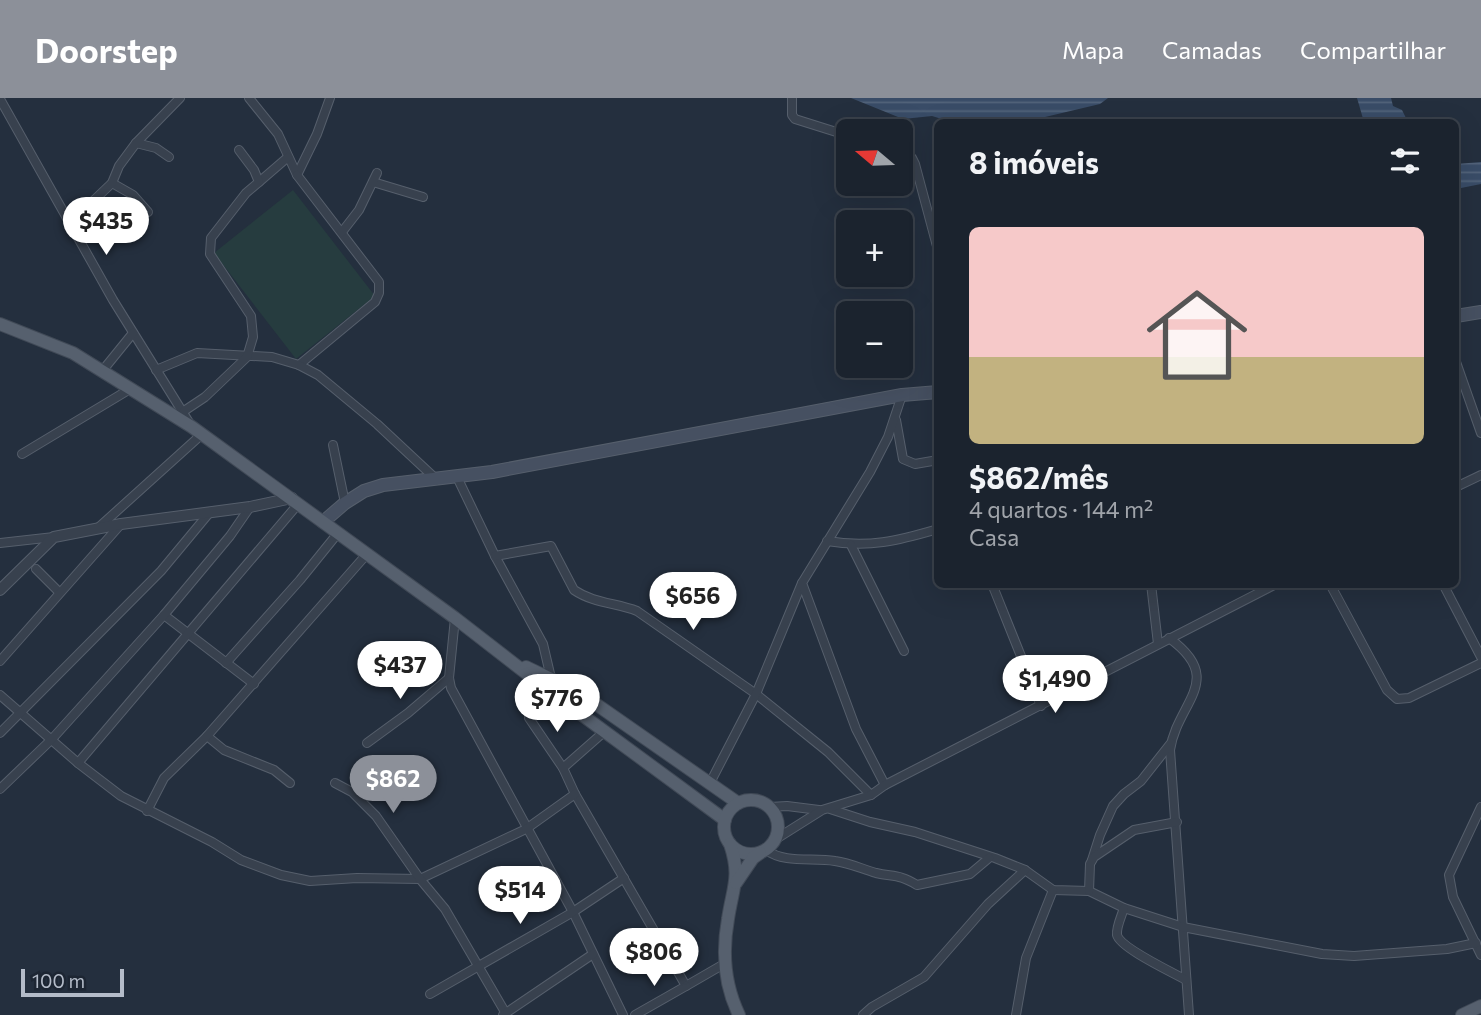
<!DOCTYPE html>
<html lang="pt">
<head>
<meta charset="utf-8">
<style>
  body { margin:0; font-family:Commissioner,sans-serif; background:#242b36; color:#f1f3f6; height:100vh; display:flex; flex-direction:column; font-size:26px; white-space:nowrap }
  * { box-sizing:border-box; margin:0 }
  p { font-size:23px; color:#a0a4aa }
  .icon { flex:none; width:38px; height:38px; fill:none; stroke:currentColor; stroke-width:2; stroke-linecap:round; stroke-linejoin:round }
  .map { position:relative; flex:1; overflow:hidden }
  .details { position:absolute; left:934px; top:21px; width:525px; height:469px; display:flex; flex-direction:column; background:#1b232e; border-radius:10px; box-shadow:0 7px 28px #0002,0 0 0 2px #39404a }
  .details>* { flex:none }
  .needle { width:46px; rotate:289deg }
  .tools { position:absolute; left:836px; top:21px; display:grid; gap:14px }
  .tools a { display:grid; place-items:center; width:77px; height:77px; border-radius:10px; background:#1b232e; box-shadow:0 7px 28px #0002,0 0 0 2px #39404a; font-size:35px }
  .scale { position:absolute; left:21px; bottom:18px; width:103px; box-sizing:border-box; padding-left:7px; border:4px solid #b4bcc9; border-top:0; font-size:19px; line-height:24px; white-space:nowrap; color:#b4bcc9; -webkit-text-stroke:5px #1d2633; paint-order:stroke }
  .price { position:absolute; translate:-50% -60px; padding:0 16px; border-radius:24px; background:#fff; color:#222; font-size:23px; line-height:46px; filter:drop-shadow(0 2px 4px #0008) }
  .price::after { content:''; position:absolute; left:50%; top:42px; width:21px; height:16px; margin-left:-10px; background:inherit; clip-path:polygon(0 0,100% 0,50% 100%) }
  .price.selected { background:#8c9099; color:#fff }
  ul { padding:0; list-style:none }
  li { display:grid; align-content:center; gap:14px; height:371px; padding:0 35px }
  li+li { border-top:2px solid #39404a }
  li span { display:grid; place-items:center; height:217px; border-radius:10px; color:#555 }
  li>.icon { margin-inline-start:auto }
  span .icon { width:126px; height:126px; fill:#fffc; stroke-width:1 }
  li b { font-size:30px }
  h2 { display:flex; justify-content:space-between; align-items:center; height:84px; padding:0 35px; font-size:30px }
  header { display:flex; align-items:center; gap:42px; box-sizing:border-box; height:98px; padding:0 35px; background:#8c9099; color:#fff }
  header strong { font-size:33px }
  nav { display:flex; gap:38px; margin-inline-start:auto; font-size:24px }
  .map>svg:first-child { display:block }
  .grass { fill:#263c3f }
  .water { fill:url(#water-rules) }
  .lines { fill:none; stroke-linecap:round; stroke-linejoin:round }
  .minor-casing { stroke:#565f6c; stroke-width:10 }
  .tertiary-casing { stroke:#565f6c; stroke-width:12 }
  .secondary-casing { stroke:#565f6c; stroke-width:14 }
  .primary-casing { stroke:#414a57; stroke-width:14 }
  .minor { stroke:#38414e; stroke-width:8 }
  .tertiary { stroke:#38414e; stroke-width:10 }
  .secondary { stroke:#465061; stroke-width:12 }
  .primary { stroke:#56606e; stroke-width:12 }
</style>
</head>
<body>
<header>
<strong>Doorstep</strong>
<nav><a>Mapa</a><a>Camadas</a><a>Compartilhar</a></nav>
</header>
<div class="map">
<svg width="1481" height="917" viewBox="0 0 1481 917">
  <defs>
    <pattern id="water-rules" width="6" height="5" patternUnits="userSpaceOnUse" patternTransform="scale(1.75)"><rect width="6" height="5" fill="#394c67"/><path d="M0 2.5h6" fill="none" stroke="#53647b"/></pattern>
  </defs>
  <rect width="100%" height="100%" fill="#242f3e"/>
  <!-- grass -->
  <polygon class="grass" points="293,92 375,198 296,261 214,155"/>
  <!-- water -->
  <g class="water">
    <polygon points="851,0 1108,0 1100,6 1045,19 1035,24 983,21 978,24 952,24 932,18 903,21"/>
    <polygon points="1357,0 1391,0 1393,8 1402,12 1408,24 1364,24"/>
    <polygon points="1481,64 1481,86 1456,91 1456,66"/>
  </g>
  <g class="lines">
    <!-- minor casing -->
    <g class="minor-casing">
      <g id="minor">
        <polyline points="249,0 278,36 297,77 317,36 330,0"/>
        <polyline points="792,0 792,17 795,21 849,38"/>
        <polyline points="0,1 113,202 190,326"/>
        <polyline points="136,45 156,50 169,59"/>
        <polyline points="901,54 912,60 915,66 938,152"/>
        <polyline points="297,77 379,184 379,195 375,204 299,267"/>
        <polyline points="259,84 288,59"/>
        <polyline points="373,84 423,99"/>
        <polyline points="112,85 133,97 148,114"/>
        <polyline points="71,124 112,85 119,68 136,45 180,0"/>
        <polyline points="342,134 359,112 377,75"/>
        <polyline points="1456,264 1481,335"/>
        <polyline points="103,272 133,235"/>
        <polyline points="156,272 197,255 272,259 299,267 318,277 377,326 437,382"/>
        <polyline points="184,313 205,299 247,259 253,239 251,218 210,156 211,140 246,95 259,84 254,72 239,52"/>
        <polyline points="896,322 903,361 915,366 938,362"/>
        <polyline points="333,347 345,405"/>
        <polyline points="22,356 130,291"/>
        <polyline points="457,379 495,458 543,546 551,580 530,604 529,620 563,670 575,696 686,888 724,866"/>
        <polyline points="1456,389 1481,377"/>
        <polyline points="98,430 201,337"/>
        <path d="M827,443C869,450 897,443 938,431"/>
        <polyline points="0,445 54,439"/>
        <polyline points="851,447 904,553"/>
        <path d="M495,458L551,448L574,492C593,505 616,505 637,513L756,596L828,654L871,697"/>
        <polyline points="36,471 59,494"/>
        <polyline points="992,486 1041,608"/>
        <polyline points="1151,486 1158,546"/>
        <polyline points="1330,486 1387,592 1397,601 1409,600 1481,565"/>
        <polyline points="1443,486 1481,559"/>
        <polyline points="164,517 254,586"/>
        <polyline points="455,520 449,580 451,590 573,814 623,917"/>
        <path d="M1169,540C1227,582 1177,604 1170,652L1189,917"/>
        <polyline points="0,563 121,426"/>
        <polyline points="226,565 300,482 338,435"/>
        <polyline points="0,597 78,665 121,698 212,744 241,762 281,777 310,783 357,780 420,781 526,731 575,696"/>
        <polyline points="0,635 161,473 210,414"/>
        <polyline points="207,638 224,652 274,672 290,685"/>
        <polyline points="367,645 408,615 449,580"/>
        <polyline points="78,665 299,405"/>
        <polyline points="563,670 605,633"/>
        <polyline points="335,685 352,694 376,718 420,781 445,811 505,914"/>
        <polyline points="710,685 756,596 802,485"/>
        <polyline points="885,687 856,631 802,485 870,374 888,339 902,297"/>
        <polyline points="0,691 52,641 164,517 230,438 250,409"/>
        <polyline points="770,709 787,708 819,712"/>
        <polyline points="1481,709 1449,777 1453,799 1481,857"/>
        <polyline points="830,711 870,724 915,734 995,760 1025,772 1053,792 1089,793 1124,810 1183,829 1322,856 1354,858 1447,851 1476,845"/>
        <polyline points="147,713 164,680 207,638 366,457"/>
        <polyline points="776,741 822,712 871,697 885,687 1276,486"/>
        <path d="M766,752C785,766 813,759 835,763C850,765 862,771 876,775C894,779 899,776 917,787L970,776L989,760"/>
        <polyline points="1092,762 1100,737 1113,708 1124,696 1141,683 1171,645"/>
        <polyline points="1089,793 1090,766 1094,759 1134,732 1177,724"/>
        <path d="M1124,810C1122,817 1116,829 1117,837C1120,850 1174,875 1186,882"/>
        <polyline points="430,896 573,814 624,780"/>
        <polyline points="503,917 593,856"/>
        <polyline points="635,917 686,888"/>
        <polyline points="863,917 872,909 924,879 988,806 1025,772"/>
        <polyline points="1016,917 1026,860 1053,792"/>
      </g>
    </g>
    <!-- tertiary casing -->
    <g class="tertiary-casing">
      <polyline id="tertiary" points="0,492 54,439 121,426 250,409 292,400"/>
    </g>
    <!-- secondary casing -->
    <g class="secondary-casing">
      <g id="secondary">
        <polyline points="1456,218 1481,214"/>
        <polyline points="323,424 345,405 364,393 383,387 492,374 902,297 938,294"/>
      </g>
    </g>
    <!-- primary casing -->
    <g class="primary-casing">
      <g id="primary">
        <polyline points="0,226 73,255 192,329 455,520 544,589 725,722"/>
        <polyline points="526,569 580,595 738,705"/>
        <circle cx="751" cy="729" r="27"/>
        <path d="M730,746C741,779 733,788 728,821C722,854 724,886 739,917"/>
        <polyline points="736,785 753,760 760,755"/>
        <polyline points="1462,917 1481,908"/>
      </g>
    </g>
    <!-- minor -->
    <use href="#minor" class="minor"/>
    <!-- tertiary -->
    <use href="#tertiary" class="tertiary"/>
    <!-- secondary -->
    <use href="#secondary" class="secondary"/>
    <!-- primary -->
    <use href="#primary" class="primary"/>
  </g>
</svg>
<div class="tools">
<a><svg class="needle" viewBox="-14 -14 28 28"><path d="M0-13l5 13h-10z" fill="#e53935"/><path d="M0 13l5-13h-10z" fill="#a0a4aa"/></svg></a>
<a>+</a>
<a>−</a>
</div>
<div class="scale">100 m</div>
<b class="price" style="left:106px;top:159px">$435</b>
<b class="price" style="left:693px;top:534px">$656</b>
<b class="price" style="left:400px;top:603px">$437</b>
<b class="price" style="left:1055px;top:617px">$1,490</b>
<b class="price" style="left:557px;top:636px">$776</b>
<b class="price selected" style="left:393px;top:717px">$862</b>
<b class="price" style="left:520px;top:828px">$514</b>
<b class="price" style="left:654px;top:890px">$806</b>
<section class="details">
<h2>8 imóveis<svg class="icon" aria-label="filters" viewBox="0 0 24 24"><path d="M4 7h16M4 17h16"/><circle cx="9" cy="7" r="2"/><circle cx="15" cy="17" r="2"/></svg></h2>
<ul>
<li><span style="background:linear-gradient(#f6c9c9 60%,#c2b280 0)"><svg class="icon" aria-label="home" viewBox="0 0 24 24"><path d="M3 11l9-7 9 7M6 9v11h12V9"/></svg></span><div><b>$862/mês</b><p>4 quartos · 144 m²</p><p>Casa</p></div></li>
</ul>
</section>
</div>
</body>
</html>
